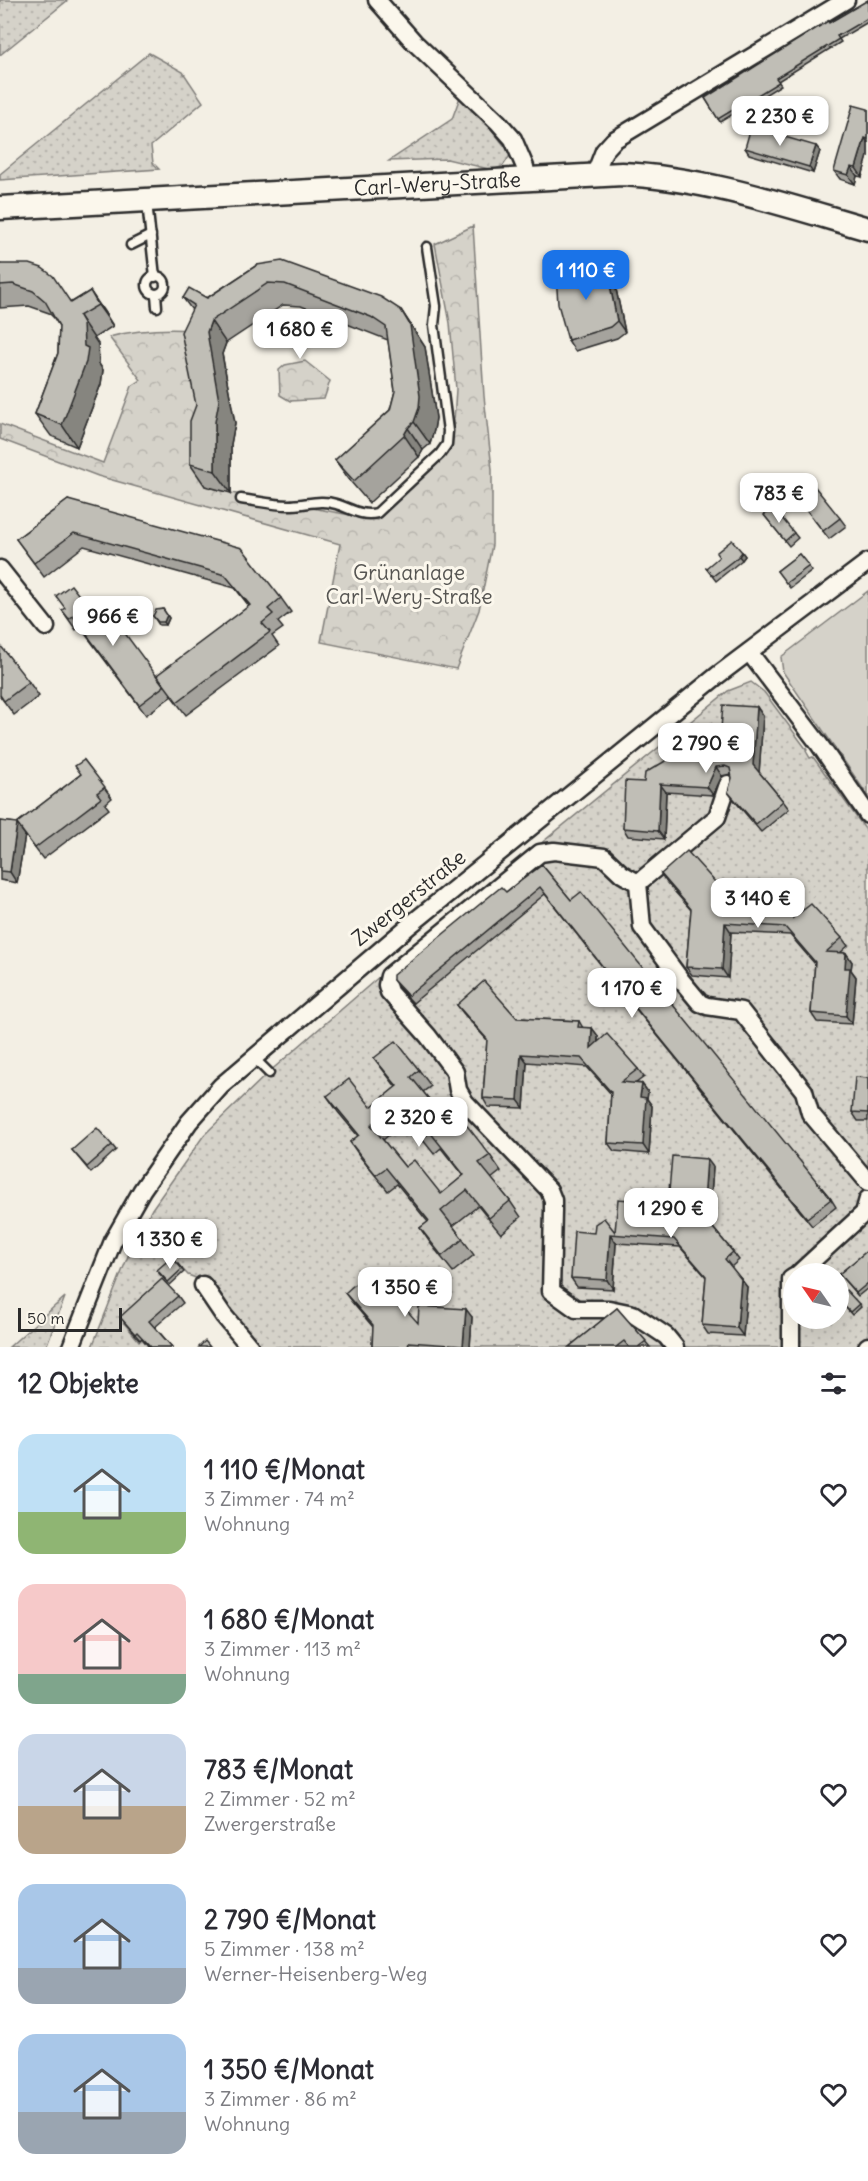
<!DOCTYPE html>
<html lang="de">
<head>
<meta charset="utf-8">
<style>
  body { margin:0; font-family:Delius,sans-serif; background:#f2f2f3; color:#2b2b33; height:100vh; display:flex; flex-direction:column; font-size:22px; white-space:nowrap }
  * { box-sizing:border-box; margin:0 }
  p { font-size:20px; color:#7c7c81 }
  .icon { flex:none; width:33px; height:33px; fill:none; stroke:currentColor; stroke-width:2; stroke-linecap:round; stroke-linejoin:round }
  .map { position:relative; height:1347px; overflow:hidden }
  .drawer { display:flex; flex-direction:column; background:#fff; flex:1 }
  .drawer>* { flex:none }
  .needle { width:39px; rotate:304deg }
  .buttons { position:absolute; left:783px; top:1263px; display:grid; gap:12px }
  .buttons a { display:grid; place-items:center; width:66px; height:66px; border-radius:50%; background:#fff; box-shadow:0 6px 24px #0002; font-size:30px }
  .scale { position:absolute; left:18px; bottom:15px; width:104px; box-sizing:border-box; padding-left:6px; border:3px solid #2b2b2b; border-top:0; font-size:16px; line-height:21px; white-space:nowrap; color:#2b2b2b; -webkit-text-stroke:4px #fbf7ec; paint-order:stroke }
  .price { position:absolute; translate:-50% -51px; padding:0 14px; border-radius:12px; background:#fff; color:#222; font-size:20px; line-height:39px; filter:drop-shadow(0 2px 3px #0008) }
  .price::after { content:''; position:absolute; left:50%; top:36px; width:18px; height:14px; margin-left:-9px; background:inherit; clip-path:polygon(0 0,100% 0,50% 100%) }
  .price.on { background:#1a73e8; color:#fff }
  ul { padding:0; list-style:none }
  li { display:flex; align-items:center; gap:18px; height:150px; padding:0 18px }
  li span { display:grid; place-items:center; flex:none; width:168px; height:120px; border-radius:18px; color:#555 }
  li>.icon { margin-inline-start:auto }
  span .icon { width:72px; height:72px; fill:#fffc; stroke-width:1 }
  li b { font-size:26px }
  h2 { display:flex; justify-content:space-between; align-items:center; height:72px; padding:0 18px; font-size:26px }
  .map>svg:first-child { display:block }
  .grass { fill:url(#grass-dots); stroke:#807e7a; stroke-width:1.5; fill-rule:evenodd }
  .forest { fill:url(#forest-crowns); stroke:#807e7a; stroke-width:1.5 }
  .pitch { fill:#d5d2c9; stroke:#807e7a; stroke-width:1.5 }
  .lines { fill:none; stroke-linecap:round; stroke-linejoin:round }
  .service-casing { stroke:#2b2b2b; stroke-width:13 }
  .minor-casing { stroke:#2b2b2b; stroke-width:21 }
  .secondary-casing { stroke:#2b2b2b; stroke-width:27 }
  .service { stroke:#fbf7ec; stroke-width:8 }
  .minor { stroke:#fbf7ec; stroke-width:16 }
  .secondary { stroke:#fbf7ec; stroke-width:22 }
  .wall { fill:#a5a39d; stroke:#2b2b2b; stroke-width:1.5; fill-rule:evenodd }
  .shaded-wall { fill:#86857f; stroke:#2b2b2b; stroke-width:1.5 }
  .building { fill:#c0beb6; stroke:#2b2b2b; stroke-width:1.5; fill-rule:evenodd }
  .labels { text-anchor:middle; stroke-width:6; stroke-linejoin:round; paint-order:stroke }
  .street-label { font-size:21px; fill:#2b2b2b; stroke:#fbf7ec }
  .park-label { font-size:21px; fill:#565552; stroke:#fbf7ec }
</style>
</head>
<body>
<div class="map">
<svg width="868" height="1347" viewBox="0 0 868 1347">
  <defs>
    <pattern id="grass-dots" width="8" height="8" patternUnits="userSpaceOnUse" patternTransform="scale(1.5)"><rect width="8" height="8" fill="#d5d2c9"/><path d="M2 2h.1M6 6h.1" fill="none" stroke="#b7b4ad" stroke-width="1.8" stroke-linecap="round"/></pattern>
    <pattern id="forest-crowns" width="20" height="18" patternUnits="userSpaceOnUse" patternTransform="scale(1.5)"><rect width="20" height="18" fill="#d5d2c9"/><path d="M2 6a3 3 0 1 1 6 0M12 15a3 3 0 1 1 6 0" fill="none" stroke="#b7b4ad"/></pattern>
  </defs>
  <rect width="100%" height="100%" fill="#f3efe4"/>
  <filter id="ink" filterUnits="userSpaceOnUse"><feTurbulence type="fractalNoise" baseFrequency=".0167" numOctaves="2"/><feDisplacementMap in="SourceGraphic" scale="12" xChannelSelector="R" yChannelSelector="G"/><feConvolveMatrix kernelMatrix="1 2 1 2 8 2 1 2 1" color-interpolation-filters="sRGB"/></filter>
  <g filter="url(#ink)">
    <!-- grass -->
    <g class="grass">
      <polygon points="0,0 68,0 0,55"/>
      <polygon points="149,53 183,72 203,102 151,146 153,163 159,169 0,180 0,174"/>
      <polygon points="460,97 481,116 511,154 503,166 493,170 447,159 389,161 452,119"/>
      <path d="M751,682L764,692L807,750L806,751L810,758L813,757L868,833V1339L858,1347H262L220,1298L201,1280L188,1275L174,1260L159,1273L168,1284L124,1323L139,1341L142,1339L149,1347H92L132,1246L152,1209L204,1135L268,1073L403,956L728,691ZM794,1274H838V1318H794Z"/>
      <polygon points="65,1297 46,1347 9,1347"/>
    </g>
    <!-- forest -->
    <g class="forest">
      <path d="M473,226L484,396L492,469V545L479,610L456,669L321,642L340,544L98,476L0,439V424L103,463L132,386L141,380L109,337C141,328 175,328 208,331L205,486L231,493L377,520L443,456L453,437L456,389L450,323L435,244Z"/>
      <polygon points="305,361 330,381 324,399 290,401 280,395 279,370 285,365"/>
    </g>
    <!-- pitch -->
    <polygon class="pitch" points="868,591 868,796 783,672 781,657"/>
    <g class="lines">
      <!-- service casing -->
      <g class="service-casing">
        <g id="service">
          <polyline points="147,202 155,277"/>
          <polyline points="131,245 151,235"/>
          <circle cx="156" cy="285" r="9"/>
          <polyline points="156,294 157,307"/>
          <path d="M241,499C257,501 273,505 289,505C305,505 320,499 336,504C350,508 361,517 377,513L440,454L447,444L448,431L434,325L436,306L427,247"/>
          <polyline points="253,1057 269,1073"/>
        </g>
      </g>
      <!-- minor casing -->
      <g class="minor-casing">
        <g id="minor">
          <polyline points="377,0 414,42 498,122 513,139 525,167 527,178"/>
          <polyline points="595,174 604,151 614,140 846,0"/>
          <polyline points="0,569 46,627"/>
          <polyline points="749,652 819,744 868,815"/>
          <polyline points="638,883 717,817 728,784"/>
          <polyline points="798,1274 864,1213 868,1199"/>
          <polyline points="203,1285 224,1316 250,1347"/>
          <polyline points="71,1347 113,1241 142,1190 189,1122 221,1086 410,925 718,675 868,562"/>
          <polyline points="675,1347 666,1336 633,1314 609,1309 576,1309 551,1291 553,1211 553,1200 549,1190 465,1102 458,1090 455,1072 428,1036 389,992 387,985 389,976 540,853 554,851 604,857 622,874 638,883 642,927 681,980 700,1003 707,1006 741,1011 804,1091 810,1113 868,1182"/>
          <polyline points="791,1347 791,1279 794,1277"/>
          <polyline points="867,1347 868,1346"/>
        </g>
      </g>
      <!-- secondary casing -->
      <g class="secondary-casing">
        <g id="secondary">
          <path id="s1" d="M0,208L622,174C706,178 788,206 868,229"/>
        </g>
      </g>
      <!-- service -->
      <use href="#service" class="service"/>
      <!-- minor -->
      <use href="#minor" class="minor"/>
      <!-- secondary -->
      <use href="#secondary" class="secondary"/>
    </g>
    <!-- wall -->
    <g class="wall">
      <polygon points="868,0 868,22 839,39 841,42 778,81 781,85 720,122 705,98"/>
      <polygon points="868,109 868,156 862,177 857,176 855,184 840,179 834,171"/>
      <polygon points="816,146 820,151 813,173 749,154 745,148"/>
      <polygon points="0,264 72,302 90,291 113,326 94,338 98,344 99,364 103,370 101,384 77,447 51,436 35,414 58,353 59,326 54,318 49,313 29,306 0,308"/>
      <polygon points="257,265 401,310 425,347 436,418 434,430 430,444 423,450 419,457 369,503 351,482 335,460 390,410 395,391 388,340 301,306 283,305 226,343 222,354 235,423 231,444 231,493 205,486 190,464 196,405 192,310 183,298 207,298"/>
      <polygon points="613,275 625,332 617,338 575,351 568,340"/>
      <polygon points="795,495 840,518 846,526 829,539"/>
      <polygon points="68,500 281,598 291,612 278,622 283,628 272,636 279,646 186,715 170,694 172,696 146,715 80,627 76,630 62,610 99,621 160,680 249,606 235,588 84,546 44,577 16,539"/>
      <polygon points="764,515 794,533 798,538 789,546"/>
      <polygon points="742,552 745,556 742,560 716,581 706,568"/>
      <polygon points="799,554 812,571 790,588 777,571"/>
      <polygon points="163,609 169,618 166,625 159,625 153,616"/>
      <polygon points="29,682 39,696 14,715 0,696"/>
      <polygon points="757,707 763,716 759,772 783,801 789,809 761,832 734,800 728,792 732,778 731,774 722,776 713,795 666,792 664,839 628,836 623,828 644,782 719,752"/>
      <polygon points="84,760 112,798 105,804 109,809 43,859 25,835 17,883 0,880 0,821 17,823 81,774"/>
      <polygon points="542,865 571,900 831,1199 836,1207 812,1226 631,1003 545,894 413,1003 398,987 393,980"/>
      <polygon points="661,874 736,905 782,891 787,897 796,899 802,907 802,911 842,938 848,946 840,953 846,953 852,962 851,970 856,977 852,1024 817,1022 811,1013 815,964 790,935 731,932 728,978 692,975 686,967 691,910 667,883"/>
      <polygon points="457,1005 517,1018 579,1021 583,1028 592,1028 598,1036 598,1042 638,1069 644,1077 636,1083 642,1084 648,1092 647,1099 652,1106 649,1154 614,1151 608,1143 611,1094 587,1067 527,1062 524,1108 488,1107 483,1098 487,1040 463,1013"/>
      <path d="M374,1058L419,1070L431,1086L423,1092L451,1126L490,1155L501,1171L491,1179L510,1201L521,1217L501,1234L478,1206L453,1226L474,1255L453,1272L431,1244L420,1228L428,1222L397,1184L388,1191L361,1158L350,1142L358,1136L338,1112L327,1096L371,1107L396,1087ZM407,1120L434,1154L441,1148L463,1176L441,1194L405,1167L383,1140Z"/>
      <polygon points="868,1078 868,1121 858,1121 852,1112"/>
      <polygon points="112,1145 116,1150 91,1173 72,1150"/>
      <polygon points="713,1167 709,1223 733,1252 739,1260 731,1267 747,1287 743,1336 708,1334 702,1325 706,1277 680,1247 616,1243 613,1289 577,1287 571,1278 594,1233 615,1232 668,1203"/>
      <polygon points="868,1250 868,1288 858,1296 839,1274"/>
      <polygon points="172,1257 184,1272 170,1285 159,1273"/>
      <polygon points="345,1293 418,1323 472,1317 470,1347 372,1347 373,1327 351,1301"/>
      <polygon points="178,1296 183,1303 155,1327 172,1347 149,1347 142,1338 140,1340 120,1317"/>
      <polygon points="838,1299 859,1304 861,1307 852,1315"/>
      <polygon points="617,1308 650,1347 569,1347"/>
    </g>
    <!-- shaded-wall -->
    <g class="shaded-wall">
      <polygon points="865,138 868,143 868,156 862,177 856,168"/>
      <polygon points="816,146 820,151 813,173 809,167"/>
      <polygon points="851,167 857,176 855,184 848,175"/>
      <polygon points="606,264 613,275 625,332 617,321"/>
      <polygon points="90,291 105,313 113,326 98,305"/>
      <polygon points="401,310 425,347 436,418 434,430 430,444 414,422"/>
      <polygon points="79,316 98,344 99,364 103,370 101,384 77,447 62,425"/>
      <polygon points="211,321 226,343 222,354 235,423 231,444 231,493 215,471 215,422 207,332"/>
      <polygon points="408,428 423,450 419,457 404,435"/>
      <polygon points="742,552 745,556 742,560 739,556"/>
      <polygon points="167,615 169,618 166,625 164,622"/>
      <polygon points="757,707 763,716 759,774 753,765"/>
      <polygon points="716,767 722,776 713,795 707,787"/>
      <polygon points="660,784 666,792 664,839 658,831"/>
      <polygon points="17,824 25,835 17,883 10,872"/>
      <polygon points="796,899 802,907 799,926 793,918"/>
      <polygon points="725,923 731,932 728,978 722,969"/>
      <polygon points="846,953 852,962 851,970 856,977 852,1024 846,1016 845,968"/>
      <polygon points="592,1028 598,1036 597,1056 591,1048"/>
      <polygon points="521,1054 527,1062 524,1108 518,1100"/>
      <polygon points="642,1084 648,1092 647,1099 652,1106 649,1154 643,1145 640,1097"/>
      <polygon points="707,1159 713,1167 709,1225 703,1216"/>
      <polygon points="610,1234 616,1243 613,1289 607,1280"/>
      <polygon points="741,1279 747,1287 743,1336 737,1328"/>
      <polygon points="466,1309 472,1317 470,1347 464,1347 463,1346"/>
    </g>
    <!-- building -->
    <g class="building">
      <polygon points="868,0 868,18 837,36 839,39 776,78 779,82 718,119 705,98 828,21 829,23"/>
      <polygon points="853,105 868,109 868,139 865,138 856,168 851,167 848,175 834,171"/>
      <polygon points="751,127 816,146 809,167 745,148"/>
      <polygon points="282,261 381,297 401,310 410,325 420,396 419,408 414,422 408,428 404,435 354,481 335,460 390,410 395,391 386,327 371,317 285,284 268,283 211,321 207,332 219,401 215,422 215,471 190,464 190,421 196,405 181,332 194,305 183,298 189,288 207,298 257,265"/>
      <polygon points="0,264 30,264 42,268 53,276 71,303 90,291 98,305 79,316 83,323 84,346 88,348 86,362 62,425 35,414 58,353 59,326 45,301 33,291 13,284 0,285"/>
      <polygon points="606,264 617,321 610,327 568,340 558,304 556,274 579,273 581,269"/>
      <polygon points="811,482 840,518 823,531 795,495"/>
      <polygon points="68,500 242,548 281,598 268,609 273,614 262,623 270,632 177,702 157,675 250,605 225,575 74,533 34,563 16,539"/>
      <polygon points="774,508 794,533 785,541 764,515"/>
      <polygon points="732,540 742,552 739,556 713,576 706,568 719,557 716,553"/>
      <polygon points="799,554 809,566 786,583 777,571"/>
      <polygon points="71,585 99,621 110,613 164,686 139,705 73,616 69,619 62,610 65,608 56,596"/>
      <polygon points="163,609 167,615 164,622 158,622 153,616 156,610"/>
      <polygon points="0,645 29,682 4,701 0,695"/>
      <polygon points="723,705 757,707 753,765 783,801 756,824 728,792 732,778 730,768 725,766 716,767 707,787 660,784 658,831 623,828 625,781 644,782 645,773 667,760 668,749 719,752"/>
      <polygon points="84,760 105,787 97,793 101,798 35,848 17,824 10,872 0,871 0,821 17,823 81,774 75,766"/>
      <polygon points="687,851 736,905 737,889 782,891 782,897 796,899 793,918 811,904 842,938 826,952 846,953 845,968 850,968 846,1016 811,1013 815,962 785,927 725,923 722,969 686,967 691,909 661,874"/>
      <polygon points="542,865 571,900 581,892 831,1199 807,1218 626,996 540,887 408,996 393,980 393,975 501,887 506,892"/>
      <polygon points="484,981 517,1018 579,1021 578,1027 592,1028 591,1048 607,1034 638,1069 621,1082 642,1084 640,1097 646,1098 643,1145 608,1143 611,1092 581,1058 521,1054 518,1100 483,1098 487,1039 457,1005"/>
      <path d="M396,1041L419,1070L411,1077L451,1126L461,1118L490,1155L479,1163L510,1201L489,1218L467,1190L441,1211L463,1239L442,1256L420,1228L429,1221L386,1168L376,1175L350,1142L359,1135L327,1096L349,1079L371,1107L397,1086L374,1058ZM396,1104L423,1138L430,1132L464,1175L441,1194L414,1160L405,1167L371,1125Z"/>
      <polygon points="855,1077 868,1078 868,1113 852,1112"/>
      <polygon points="97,1128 112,1145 87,1167 72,1150"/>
      <polygon points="672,1156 707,1159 703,1216 733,1252 725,1259 741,1279 737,1328 702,1325 706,1276 674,1239 610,1234 607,1280 571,1278 574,1231 594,1233 595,1224 604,1218 615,1232 618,1199 668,1203"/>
      <polygon points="868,1250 868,1283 856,1293 839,1274"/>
      <polygon points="172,1257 182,1269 168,1282 157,1270"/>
      <polygon points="371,1270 418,1323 419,1306 466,1309 463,1346 409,1342 408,1347 372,1347 373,1325 345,1293"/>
      <polygon points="162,1279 178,1296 149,1321 172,1347 151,1347 137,1332 135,1334 120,1317"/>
      <polygon points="846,1290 859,1304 850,1312 838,1299 838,1297"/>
      <polygon points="617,1308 646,1341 638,1347 629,1347 624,1341 616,1347 569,1347"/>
      <polygon points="205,1341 210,1347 199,1347"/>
    </g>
  </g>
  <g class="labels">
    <!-- street labels -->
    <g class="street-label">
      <text dy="7" stroke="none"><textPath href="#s1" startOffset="438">Carl-Wery-Straße</textPath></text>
      <text transform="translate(409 898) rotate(-39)" y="7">Zwergerstraße</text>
    </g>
    <!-- park labels -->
    <g class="park-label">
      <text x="409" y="580">Grünanlage<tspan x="409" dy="24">Carl-Wery-Straße</tspan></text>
    </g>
  </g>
</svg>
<div class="buttons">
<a><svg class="needle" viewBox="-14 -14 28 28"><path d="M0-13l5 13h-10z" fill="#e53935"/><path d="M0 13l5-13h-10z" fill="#7c7c81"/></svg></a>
</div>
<div class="scale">50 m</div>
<b class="price" style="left:780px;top:147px">2 230 €</b>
<b class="price on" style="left:586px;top:301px">1 110 €</b>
<b class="price" style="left:300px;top:360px">1 680 €</b>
<b class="price" style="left:779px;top:524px">783 €</b>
<b class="price" style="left:113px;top:647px">966 €</b>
<b class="price" style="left:706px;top:774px">2 790 €</b>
<b class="price" style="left:758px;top:929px">3 140 €</b>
<b class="price" style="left:632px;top:1019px">1 170 €</b>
<b class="price" style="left:419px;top:1148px">2 320 €</b>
<b class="price" style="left:671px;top:1239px">1 290 €</b>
<b class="price" style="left:170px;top:1270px">1 330 €</b>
<b class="price" style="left:405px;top:1318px">1 350 €</b>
</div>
<section class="drawer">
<h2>12 Objekte<svg class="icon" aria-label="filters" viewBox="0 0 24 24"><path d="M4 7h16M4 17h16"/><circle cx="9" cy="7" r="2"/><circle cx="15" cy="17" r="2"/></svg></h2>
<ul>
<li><span style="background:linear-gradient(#bfe0f5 65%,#8fb573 0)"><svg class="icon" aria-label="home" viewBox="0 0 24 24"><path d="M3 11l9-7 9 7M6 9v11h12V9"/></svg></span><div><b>1 110 €/Monat</b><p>3 Zimmer · 74 m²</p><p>Wohnung</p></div><svg class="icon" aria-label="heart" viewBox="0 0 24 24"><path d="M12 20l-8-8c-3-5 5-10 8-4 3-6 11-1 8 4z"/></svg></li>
<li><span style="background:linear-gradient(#f6c9c9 75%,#7fa58c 0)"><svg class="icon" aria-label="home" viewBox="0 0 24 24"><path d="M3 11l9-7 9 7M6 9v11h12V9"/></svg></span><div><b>1 680 €/Monat</b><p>3 Zimmer · 113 m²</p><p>Wohnung</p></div><svg class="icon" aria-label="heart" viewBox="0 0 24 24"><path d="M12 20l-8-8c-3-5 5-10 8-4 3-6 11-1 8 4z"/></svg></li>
<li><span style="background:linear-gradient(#c9d6e8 60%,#b9a48a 0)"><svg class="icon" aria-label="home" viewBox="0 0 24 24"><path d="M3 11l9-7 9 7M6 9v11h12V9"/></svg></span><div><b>783 €/Monat</b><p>2 Zimmer · 52 m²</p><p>Zwergerstraße</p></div><svg class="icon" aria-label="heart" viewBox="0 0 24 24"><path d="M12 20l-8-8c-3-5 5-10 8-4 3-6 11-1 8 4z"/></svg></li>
<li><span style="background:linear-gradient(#a9c7e8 70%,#9aa5b1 0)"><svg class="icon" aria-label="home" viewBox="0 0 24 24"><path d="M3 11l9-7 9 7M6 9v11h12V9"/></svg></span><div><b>2 790 €/Monat</b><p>5 Zimmer · 138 m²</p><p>Werner-Heisenberg-Weg</p></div><svg class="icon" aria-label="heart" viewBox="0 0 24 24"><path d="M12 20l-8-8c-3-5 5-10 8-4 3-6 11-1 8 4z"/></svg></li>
<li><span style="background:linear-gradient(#a9c7e8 65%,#9aa5b1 0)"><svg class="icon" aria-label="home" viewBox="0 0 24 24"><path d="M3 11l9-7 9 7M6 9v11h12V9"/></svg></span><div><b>1 350 €/Monat</b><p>3 Zimmer · 86 m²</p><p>Wohnung</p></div><svg class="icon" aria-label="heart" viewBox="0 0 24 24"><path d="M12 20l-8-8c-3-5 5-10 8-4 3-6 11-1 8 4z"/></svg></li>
</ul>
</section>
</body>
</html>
